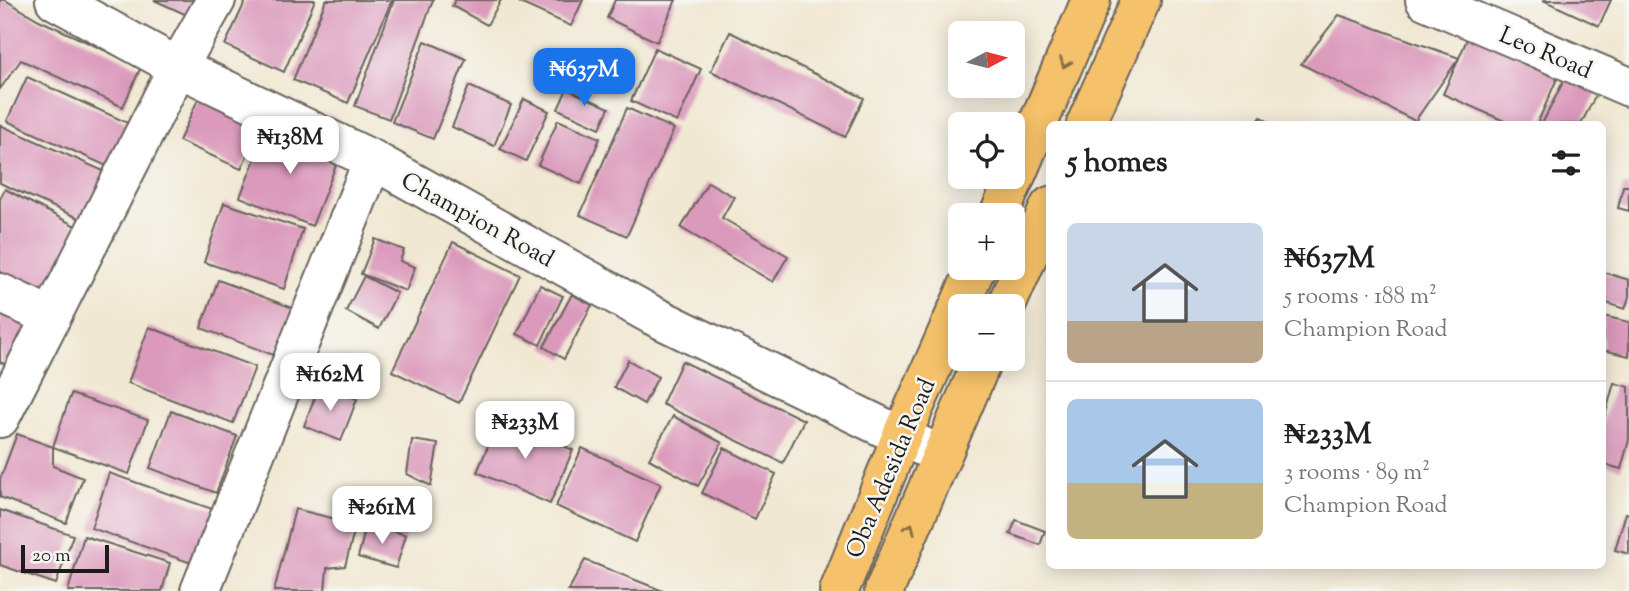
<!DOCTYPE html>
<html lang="en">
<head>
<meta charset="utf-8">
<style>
  body { margin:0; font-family:"Sorts Mill Goudy",serif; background:#f2f2f2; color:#202124; height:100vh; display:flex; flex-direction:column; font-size:26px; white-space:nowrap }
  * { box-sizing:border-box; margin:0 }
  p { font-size:23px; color:#757577 }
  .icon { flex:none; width:38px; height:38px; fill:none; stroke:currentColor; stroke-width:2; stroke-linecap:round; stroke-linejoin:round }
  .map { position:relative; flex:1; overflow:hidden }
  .side { position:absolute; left:1046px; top:121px; width:560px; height:448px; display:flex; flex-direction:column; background:#fff; border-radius:10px; box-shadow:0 4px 18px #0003 }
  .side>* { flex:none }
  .needle { width:46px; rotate:83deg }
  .buttons { position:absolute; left:948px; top:21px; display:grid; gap:14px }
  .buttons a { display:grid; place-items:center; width:77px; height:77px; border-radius:10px; background:#fff; box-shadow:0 4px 18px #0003; font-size:35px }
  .scale { position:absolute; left:21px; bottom:18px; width:88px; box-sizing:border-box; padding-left:7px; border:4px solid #1c1c1c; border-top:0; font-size:19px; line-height:24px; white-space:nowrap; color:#1c1c1c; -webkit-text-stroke:5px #f6f6f2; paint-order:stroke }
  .price { position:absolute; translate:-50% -60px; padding:0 16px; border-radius:14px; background:#fff; color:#222; font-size:23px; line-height:46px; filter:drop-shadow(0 2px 4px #0008) }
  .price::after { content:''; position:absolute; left:50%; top:42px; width:21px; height:16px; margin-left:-10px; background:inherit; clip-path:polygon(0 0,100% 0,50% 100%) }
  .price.current { background:#1a73e8; color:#fff }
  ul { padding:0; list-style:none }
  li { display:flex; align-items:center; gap:21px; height:175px; padding:0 21px }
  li+li { border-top:2px solid #e0e0e0 }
  li span { display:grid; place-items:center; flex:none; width:196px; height:140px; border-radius:10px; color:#555 }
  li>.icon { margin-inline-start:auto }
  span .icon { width:84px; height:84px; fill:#fffc; stroke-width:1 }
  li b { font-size:30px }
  h2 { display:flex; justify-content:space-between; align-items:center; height:84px; padding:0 21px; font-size:30px }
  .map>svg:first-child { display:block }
  .building { fill:#db99bb }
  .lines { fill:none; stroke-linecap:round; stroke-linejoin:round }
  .minor-casing { stroke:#67635c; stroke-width:42 }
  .major-casing { stroke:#67635c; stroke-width:42 }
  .minor { stroke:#fff; stroke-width:38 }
  .major { stroke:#f5c16b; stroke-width:38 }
  .oneway { stroke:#886e44 }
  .labels { text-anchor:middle; stroke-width:5; stroke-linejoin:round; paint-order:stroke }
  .street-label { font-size:24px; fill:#1c1c1c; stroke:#f6f6f2 }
</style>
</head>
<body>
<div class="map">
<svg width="1629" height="591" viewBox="0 0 1629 591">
  <rect width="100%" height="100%" fill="#f6f6f2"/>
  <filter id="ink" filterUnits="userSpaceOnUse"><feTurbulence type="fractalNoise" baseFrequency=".0143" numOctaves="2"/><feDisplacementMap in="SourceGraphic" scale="14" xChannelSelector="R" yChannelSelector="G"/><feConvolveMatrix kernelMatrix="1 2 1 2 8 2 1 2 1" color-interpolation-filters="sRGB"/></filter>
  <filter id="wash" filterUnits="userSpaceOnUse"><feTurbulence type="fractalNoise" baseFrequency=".00686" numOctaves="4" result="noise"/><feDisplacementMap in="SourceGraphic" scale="28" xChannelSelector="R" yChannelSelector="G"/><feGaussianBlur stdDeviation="1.57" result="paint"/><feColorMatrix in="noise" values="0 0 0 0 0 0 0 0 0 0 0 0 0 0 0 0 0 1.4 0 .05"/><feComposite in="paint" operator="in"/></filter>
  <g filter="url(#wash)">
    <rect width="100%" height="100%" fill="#f1e8d3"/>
    <g id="blocks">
      <!-- building -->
      <g class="building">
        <polygon points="0,0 5,0 39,20 141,67 123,107 21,60 0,89"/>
        <polygon points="154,0 210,0 200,21"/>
        <polygon points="246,0 315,0 284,72 225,45"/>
        <polygon points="326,0 392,0 348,103 293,80"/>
        <polygon points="394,0 433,0 389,119 355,106"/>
        <polygon points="455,0 501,0 487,25 452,6"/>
        <polygon points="521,0 583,0 571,26 520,3"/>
        <polygon points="615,0 676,0 657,42 607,18"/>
        <polygon points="1543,0 1611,0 1599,26"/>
        <polygon points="1339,15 1459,58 1470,32 1560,72 1537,124 1511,124 1443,94 1459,58 1415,121 1301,64"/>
        <polygon points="730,32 864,98 845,137 711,71"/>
        <polygon points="425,41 466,59 433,139 392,122"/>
        <polygon points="655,48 701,69 677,122 631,101"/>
        <polygon points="1566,76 1597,93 1581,124 1542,124"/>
        <polygon points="27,77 130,124 111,168 7,121"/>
        <polygon points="469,86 511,105 494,146 452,127"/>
        <polygon points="567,89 609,108 600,128 558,109"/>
        <polygon points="200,95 262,122 241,169 179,141"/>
        <polygon points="524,99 549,111 526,161 500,149"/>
        <polygon points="627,108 674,129 627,236 580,215"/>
        <polygon points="1261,117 1272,124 1256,124"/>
        <polygon points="558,120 600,138 581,184 538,165"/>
        <polygon points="0,125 108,173 87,222 0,183"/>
        <polygon points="268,126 340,155 312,226 240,197"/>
        <polygon points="708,182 734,197 722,218 788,256 773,282 681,228"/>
        <polygon points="1623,186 1629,186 1629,211 1618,208"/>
        <polygon points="5,189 83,230 44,305 0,282 0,199"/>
        <polygon points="224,203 303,229 284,289 204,262"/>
        <polygon points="375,239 404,250 400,261 415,267 406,291 361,274"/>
        <polygon points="453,242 520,275 459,403 392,371"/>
        <polygon points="1603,272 1629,280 1629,297 1625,309 1603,302"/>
        <polygon points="364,276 397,293 379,329 346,311"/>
        <polygon points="218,280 293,308 276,356 201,328"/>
        <polygon points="540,285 563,296 540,345 517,334"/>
        <polygon points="572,294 592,305 564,359 544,347"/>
        <polygon points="0,308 33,325 11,367 0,362"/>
        <polygon points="1603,316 1629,322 1629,356 1603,350"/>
        <polygon points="149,327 255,367 233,423 128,383"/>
        <polygon points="628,360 658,377 644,404 614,387"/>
        <polygon points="682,361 804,420 783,463 662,404"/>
        <polygon points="1614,383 1629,387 1629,440 1621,469 1603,464 1603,423"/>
        <polygon points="320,384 357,399 341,441 304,426"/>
        <polygon points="71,394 148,420 129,474 53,447"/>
        <polygon points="171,411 237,436 216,493 150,468"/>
        <polygon points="673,416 722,443 698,486 649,459"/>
        <polygon points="500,418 573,450 550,504 477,472"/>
        <polygon points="17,434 53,447 53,466 83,478 66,523 0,497 0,479"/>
        <polygon points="412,440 438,444 431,486 407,474"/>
        <polygon points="582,448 661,484 635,542 556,506"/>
        <polygon points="724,448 776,474 755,519 702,493"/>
        <polygon points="109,473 218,511 200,566 91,528"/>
        <polygon points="295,509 356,524 345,566 327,568 325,591 274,591"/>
        <polygon points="0,510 73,535 56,584 0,565"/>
        <polygon points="1626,513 1629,514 1629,554 1615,550"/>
        <polygon points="1016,520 1045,531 1040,545 1010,534"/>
        <polygon points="367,523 406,535 396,568 358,557"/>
        <polygon points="84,536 170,563 162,591 68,591"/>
        <polygon points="585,560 663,591 568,591"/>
      </g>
    </g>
  </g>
  <g filter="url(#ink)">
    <use href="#blocks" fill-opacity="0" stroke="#67635c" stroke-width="2"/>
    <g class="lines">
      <!-- minor casing -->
      <g class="minor-casing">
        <g id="minor">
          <polyline points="55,0 178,67 373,160 652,315 940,455"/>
          <polyline points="1425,0 1629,87"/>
          <polyline points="0,293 51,317"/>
          <polyline points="0,418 178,67 216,0"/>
          <polyline points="200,591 373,160"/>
        </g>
      </g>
      <!-- major casing -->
      <g class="major-casing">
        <g id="major">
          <polyline points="1086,124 1141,0"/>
          <polyline points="999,215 1091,0"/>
          <polyline points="1006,306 1050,206"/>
          <polyline points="839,591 902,435 976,268"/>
          <polyline points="884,591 983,359"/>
        </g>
      </g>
      <!-- minor -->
      <use href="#minor" class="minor"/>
      <!-- major -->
      <use href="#major" class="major"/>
    </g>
    <!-- one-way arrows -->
    <defs><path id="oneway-chevron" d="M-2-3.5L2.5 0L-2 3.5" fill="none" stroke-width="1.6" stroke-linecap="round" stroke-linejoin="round" transform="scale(1.75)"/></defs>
    <g class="oneway">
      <use href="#oneway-chevron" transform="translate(1065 63) rotate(112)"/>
      <use href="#oneway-chevron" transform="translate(910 528) rotate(-67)"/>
    </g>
  </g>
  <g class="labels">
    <!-- street labels -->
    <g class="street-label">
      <text transform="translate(1546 52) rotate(23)" y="8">Leo Road</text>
      <text transform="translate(478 219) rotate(29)" y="8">Champion Road</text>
      <text transform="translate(890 468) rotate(-67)" y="8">Oba Adesida Road</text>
    </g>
  </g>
</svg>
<div class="buttons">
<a><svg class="needle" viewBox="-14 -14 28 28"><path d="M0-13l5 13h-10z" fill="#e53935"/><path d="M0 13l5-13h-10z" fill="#757577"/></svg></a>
<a><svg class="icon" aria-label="locate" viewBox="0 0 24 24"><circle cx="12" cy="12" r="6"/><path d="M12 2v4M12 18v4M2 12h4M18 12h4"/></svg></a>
<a>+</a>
<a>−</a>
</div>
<div class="scale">20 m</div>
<b class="price current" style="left:584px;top:108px">₦637M</b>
<b class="price" style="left:290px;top:176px">₦138M</b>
<b class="price" style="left:330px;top:413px">₦162M</b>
<b class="price" style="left:525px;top:461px">₦233M</b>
<b class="price" style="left:382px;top:546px">₦261M</b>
<section class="side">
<h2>5 homes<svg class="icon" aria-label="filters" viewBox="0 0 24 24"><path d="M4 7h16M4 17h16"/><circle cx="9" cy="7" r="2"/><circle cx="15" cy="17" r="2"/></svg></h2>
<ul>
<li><span style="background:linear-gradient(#c9d6e8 70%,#b9a48a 0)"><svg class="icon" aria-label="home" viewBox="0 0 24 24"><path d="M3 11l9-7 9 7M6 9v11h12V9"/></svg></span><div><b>₦637M</b><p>5 rooms · 188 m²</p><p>Champion Road</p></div></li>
<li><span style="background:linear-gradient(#a9c7e8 60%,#c2b280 0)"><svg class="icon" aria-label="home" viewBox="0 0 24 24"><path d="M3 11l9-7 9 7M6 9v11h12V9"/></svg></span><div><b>₦233M</b><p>3 rooms · 89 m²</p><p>Champion Road</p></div></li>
</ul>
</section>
</div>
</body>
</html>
